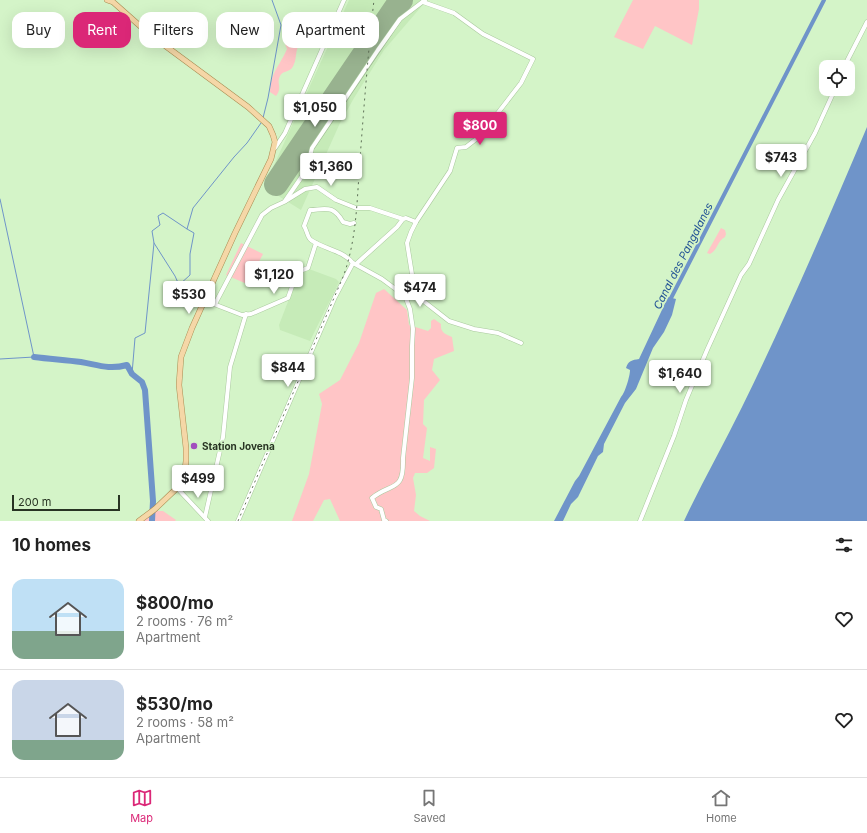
<!DOCTYPE html>
<html lang="en">
<head>
<meta charset="utf-8">
<style>
  body { margin:0; font-family:Inter,sans-serif; background:#f6f6f6; color:#222; height:100vh; display:flex; flex-direction:column; font-size:15px; white-space:nowrap }
  * { box-sizing:border-box; margin:0 }
  p { font-size:13px; color:#767676 }
  .icon { flex:none; width:22px; height:22px; fill:none; stroke:currentColor; stroke-width:2; stroke-linecap:round; stroke-linejoin:round }
  .map { position:relative; height:521px; overflow:hidden }
  .details { display:flex; flex-direction:column; background:#fff; flex:1 }
  .details>* { flex:none }
  .top-card { position:absolute; left:12px; top:12px; width:400px; height:36px; display:flex; gap:8px }
  .controls { position:absolute; left:819px; top:60px; display:grid; gap:8px }
  .controls a { display:grid; place-items:center; width:36px; height:36px; border-radius:8px; background:#fff; box-shadow:0 4px 16px #0002; font-size:20px }
  .scale { position:absolute; left:12px; bottom:10px; width:108px; box-sizing:border-box; padding-left:4px; border:2px solid #283423; border-top:0; font-size:11px; line-height:14px; white-space:nowrap; color:#283423; -webkit-text-stroke:3px #d4f4c8; paint-order:stroke }
  .price { position:absolute; translate:-50% -34px; padding:0 9px; border-radius:4px; background:#fff; color:#222; font-size:13px; line-height:26px; filter:drop-shadow(0 1px 2px #0008) }
  .price::after { content:''; position:absolute; left:50%; top:24px; width:12px; height:9px; margin-left:-6px; background:inherit; clip-path:polygon(0 0,100% 0,50% 100%) }
  .price.current { background:#db2777; color:#fff }
  ul { padding:0; list-style:none }
  li { display:flex; align-items:center; gap:12px; height:100px; padding:0 12px }
  li+li { border-top:1px solid #e0e0e0 }
  li span { display:grid; place-items:center; flex:none; width:112px; height:80px; border-radius:12px; color:#555 }
  li>.icon { margin-inline-start:auto }
  span .icon { width:48px; height:48px; fill:#fffc; stroke-width:1 }
  li b { font-size:17px }
  h2 { display:flex; justify-content:space-between; align-items:center; height:48px; padding:0 12px; font-size:17px }
  .pill { padding:0 14px; border-radius:12px; background:#fff; box-shadow:0 4px 16px #0002; font-size:14px; line-height:36px }
  .pill.current { background:#db2777; color:#fff }
  .menu { display:flex; justify-content:space-around; align-items:center; height:56px; border-top:1px solid #e0e0e0; background:#fff; font-size:11px; color:#767676 }
  .menu a { display:grid; justify-items:center; gap:2px }
  .menu .current { color:#db2777 }
  .map>svg:first-child { display:block }
  .built { fill:#c6ebb8 }
  .green { fill:#ffc5c6 }
  .water { fill:#6f94c9 }
  .lines { fill:none; stroke-linecap:round; stroke-linejoin:round }
  .stream { stroke:#6f94c9; stroke-width:1 }
  .canal { stroke:#6f94c9; stroke-width:4 }
  .river { stroke:#6f94c9; stroke-width:6 }
  .runway { stroke:#98b28f; stroke-width:24 }
  .minor-casing { stroke:#aac99e; stroke-width:5 }
  .major-casing { stroke:#a98c52; stroke-width:6 }
  .minor { stroke:#fff; stroke-width:4 }
  .major { stroke:#f5d7a7; stroke-width:5 }
  .rail { stroke:#5d6f56; stroke-width:1; stroke-dasharray:2 4; stroke-linecap:butt }
  .poi-dot { fill:#a24fbe; stroke:#d4f4c8; stroke-width:1.5 }
  .labels { text-anchor:middle; stroke-width:3.5; stroke-linejoin:round; paint-order:stroke }
  .poi-label { font-size:10px; font-weight:bold; fill:#283423; stroke:#d4f4c8; text-anchor:start }
  .water-label { font-size:11px; font-style:italic; fill:#255596; stroke:#d4f4c8 }
</style>
</head>
<body>
<div class="map">
<svg width="867" height="521" viewBox="0 0 867 521">
  <rect width="100%" height="100%" fill="#d4f4c8"/>
  <!-- built -->
  <g class="built">
    <polygon points="349,0 427,0 384,50 354,98 340,123 301,210 264,187"/>
    <polygon points="299,269 309,269 336,279 339,282 310,341 280,330 279,325 299,273"/>
  </g>
  <!-- green -->
  <g class="green">
    <polygon points="633,0 699,0 699,9 692,45 655,26 643,49 614,37"/>
    <path d="M294,15C302,15 313,14 314,25C314,28 313,30 311,33C307,38 301,41 298,47C295,53 297,61 292,68C289,72 282,71 280,76C276,84 283,87 276,96L270,92C271,72 279,67 287,49C284,41 283,37 288,29L287,22L288,16Z"/>
    <path d="M721,228L725,230L726,234L725,237C717,241 718,250 710,254L707,253Z"/>
    <polygon points="241,243 263,254 247,284 226,275"/>
    <path d="M384,289L407,310L409,325L428,331L431,328V321L434,319L441,324C440,332 445,334 452,337L454,351L434,359L432,370L440,380L424,400L423,424L427,428L423,458L430,461V447L436,449L434,468L427,473H415L413,478L416,495L414,511L420,516L430,521H340L330,499L324,500L313,521H292L309,474L322,404L319,394L340,380L359,343L376,293Z"/>
    <polygon points="157,511 163,511 176,520 175,521 143,521"/>
  </g>
  <!-- water -->
  <g class="water">
    <path d="M867,127V521H684C702,482 723,446 742,407C787,315 827,222 867,127Z"/>
    <path d="M668,297L676,299L672,315L664,332L653,348L636,389L625,403L604,444L603,452L598,456L578,497L571,504L563,521H554L575,481L579,476L621,397C625,393 630,376 630,370L626,368C628,361 632,360 639,359Z"/>
  </g>
  <g class="lines">
    <!-- stream -->
    <g class="stream">
      <polyline points="263,118 268,98 281,25 272,0"/>
      <polyline points="0,199 34,357 0,359"/>
      <polyline points="154,243 175,276 179,285 190,275 190,254 194,233 187,229"/>
      <polyline points="132,374 135,338 145,333 154,243 152,231 160,225 158,216 163,213 187,229 193,208 234,157 247,143 261,123"/>
    </g>
    <!-- canal -->
    <polyline class="canal" points="669,302 824,0"/>
    <!-- river -->
    <path class="river" d="M34,357C50,359 65,360 81,362C98,365 109,370 127,365L132,374L142,382L145,390L153,501L152,521"/>
    <!-- runway -->
    <polyline class="runway" points="276,184 401,0"/>
    <!-- minor casing -->
    <g class="minor-casing">
      <g id="minor">
        <polyline points="423,2 454,13 483,34 533,59 521,83 480,136 466,147 457,148 450,171 416,222 411,232 407,243 412,274 405,296 417,296 449,321 474,329 498,333 521,343"/>
        <polyline points="844,67 867,22"/>
        <polyline points="275,148 285,133 344,0"/>
        <polyline points="285,201 307,169 312,148 378,50 400,19 425,0"/>
        <path d="M354,223L350,224L343,222C333,205 327,209 310,210L304,226C307,230 307,237 311,240C324,249 342,250 353,263L382,279L405,296L410,309L413,329L412,346V378L403,458C404,493 392,482 372,498L376,507L381,509L384,520L386,521"/>
        <polyline points="356,264 397,227 403,219"/>
        <polyline points="206,301 242,315 251,314 288,298 297,272 308,268 316,243"/>
        <polyline points="215,304 262,215 271,208 284,202 305,189 317,187 336,200 356,208 370,208 403,219 406,218 416,222"/>
        <polyline points="177,488 208,521"/>
        <polyline points="205,517 223,437 230,367 246,314"/>
        <polyline points="238,521 335,297 353,263"/>
        <polyline points="640,521 674,436 686,400 707,350 741,275 749,264 778,200 815,133 835,89"/>
      </g>
    </g>
    <!-- major casing -->
    <g class="major-casing">
      <polyline id="major" points="107,0 113,2 148,33 248,107 269,126 273,135 275,142 271,159 235,233 192,328 181,357 179,385 186,448 186,461 184,477 177,488 155,509 139,521"/>
    </g>
    <!-- minor -->
    <use href="#minor" class="minor"/>
    <!-- major -->
    <use href="#major" class="major"/>
    <!-- rail -->
    <path class="rail" d="M238,521L343,277C357,240 357,198 360,159C364,106 368,53 374,0"/>
  </g>
  <!-- markers -->
  <circle class="poi-dot" cx="194" cy="446" r="4"/>
  <g class="labels">
    <!-- poi labels -->
    <g class="poi-label">
      <text x="202" y="450">Station Jovena</text>
    </g>
    <!-- water labels -->
    <g class="water-label">
      <text transform="translate(683 256) rotate(-63)" y="4">Canal des Pangalanes</text>
    </g>
  </g>
</svg>
<div class="controls">
<a><svg class="icon" aria-label="locate" viewBox="0 0 24 24"><circle cx="12" cy="12" r="6"/><path d="M12 2v4M12 18v4M2 12h4M18 12h4"/></svg></a>
</div>
<div class="scale">200 m</div>
<b class="price" style="left:315px;top:128px">$1,050</b>
<b class="price current" style="left:480px;top:146px">$800</b>
<b class="price" style="left:781px;top:178px">$743</b>
<b class="price" style="left:331px;top:187px">$1,360</b>
<b class="price" style="left:274px;top:295px">$1,120</b>
<b class="price" style="left:420px;top:308px">$474</b>
<b class="price" style="left:189px;top:315px">$530</b>
<b class="price" style="left:288px;top:388px">$844</b>
<b class="price" style="left:680px;top:394px">$1,640</b>
<b class="price" style="left:198px;top:499px">$499</b>
<div class="top-card">
<a class="pill">Buy</a>
<a class="pill current">Rent</a>
<a class="pill">Filters</a>
<a class="pill">New</a>
<a class="pill">Apartment</a>
</div>
</div>
<section class="details">
<h2>10 homes<svg class="icon" aria-label="filters" viewBox="0 0 24 24"><path d="M4 7h16M4 17h16"/><circle cx="9" cy="7" r="2"/><circle cx="15" cy="17" r="2"/></svg></h2>
<ul>
<li><span style="background:linear-gradient(#bfe0f5 65%,#7fa58c 0)"><svg class="icon" aria-label="home" viewBox="0 0 24 24"><path d="M3 11l9-7 9 7M6 9v11h12V9"/></svg></span><div><b>$800/mo</b><p>2 rooms · 76 m²</p><p>Apartment</p></div><svg class="icon" aria-label="heart" viewBox="0 0 24 24"><path d="M12 20l-8-8c-3-5 5-10 8-4 3-6 11-1 8 4z"/></svg></li>
<li><span style="background:linear-gradient(#c9d6e8 75%,#7fa58c 0)"><svg class="icon" aria-label="home" viewBox="0 0 24 24"><path d="M3 11l9-7 9 7M6 9v11h12V9"/></svg></span><div><b>$530/mo</b><p>2 rooms · 58 m²</p><p>Apartment</p></div><svg class="icon" aria-label="heart" viewBox="0 0 24 24"><path d="M12 20l-8-8c-3-5 5-10 8-4 3-6 11-1 8 4z"/></svg></li>
</ul>
</section>
<nav class="menu">
<a class="current"><svg class="icon" aria-label="map" viewBox="0 0 24 24"><path d="M3 6l6-2 6 2 6-2v14l-6 2-6-2-6 2zM9 4v14M15 6v14"/></svg>Map</a>
<a><svg class="icon" aria-label="saved" viewBox="0 0 24 24"><path d="M7 4h10v16l-5-4-5 4z"/></svg>Saved</a>
<a><svg class="icon" aria-label="home" viewBox="0 0 24 24"><path d="M3 11l9-7 9 7M6 9v11h12V9"/></svg>Home</a>
</nav>
</body>
</html>
